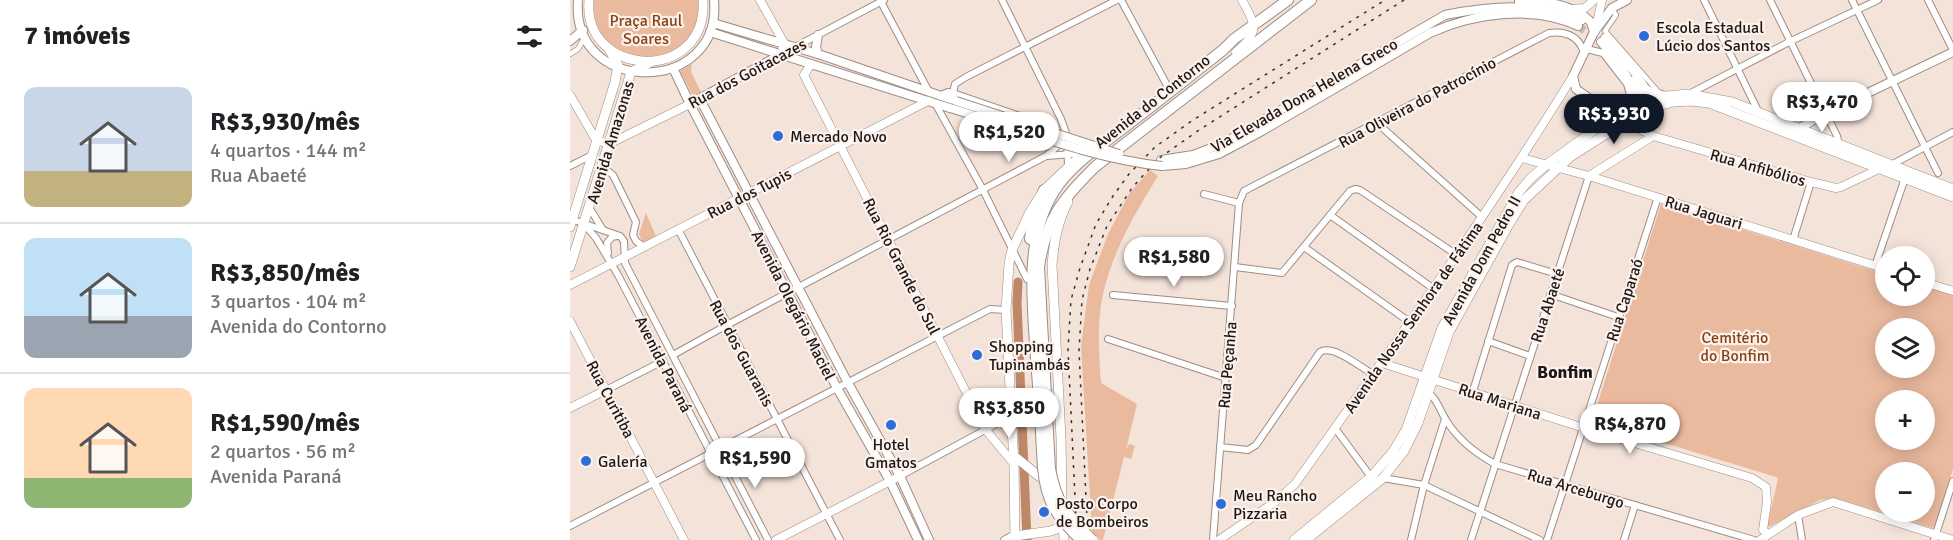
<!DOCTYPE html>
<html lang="pt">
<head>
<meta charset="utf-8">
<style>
  body { margin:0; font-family:Signika,sans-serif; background:#f6f6f6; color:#202124; height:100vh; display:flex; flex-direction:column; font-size:22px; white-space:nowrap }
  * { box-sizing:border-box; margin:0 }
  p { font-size:20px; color:#757577 }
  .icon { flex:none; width:33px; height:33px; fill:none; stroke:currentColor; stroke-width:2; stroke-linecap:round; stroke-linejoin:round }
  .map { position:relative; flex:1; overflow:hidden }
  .panel { display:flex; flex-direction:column; background:#fff; width:570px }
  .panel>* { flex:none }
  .controls { position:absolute; left:1305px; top:246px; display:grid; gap:12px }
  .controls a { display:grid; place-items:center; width:60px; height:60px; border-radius:50%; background:#fff; box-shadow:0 3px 15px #0003; font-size:30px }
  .price { position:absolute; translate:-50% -51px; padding:0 14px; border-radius:21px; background:#fff; color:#222; font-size:20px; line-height:39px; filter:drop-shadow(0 2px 3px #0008) }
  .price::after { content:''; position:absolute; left:50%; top:36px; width:18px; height:14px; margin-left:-9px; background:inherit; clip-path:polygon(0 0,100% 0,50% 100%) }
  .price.current { background:#111827; color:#fff }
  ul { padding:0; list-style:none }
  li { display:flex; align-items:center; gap:18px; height:150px; padding:0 24px }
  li+li { border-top:2px solid #e0e0e0 }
  li span { display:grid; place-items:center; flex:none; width:168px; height:120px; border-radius:12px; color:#555 }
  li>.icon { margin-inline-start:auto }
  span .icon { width:72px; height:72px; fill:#fffc; stroke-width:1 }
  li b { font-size:26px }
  h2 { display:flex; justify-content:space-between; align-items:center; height:72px; padding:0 24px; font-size:26px }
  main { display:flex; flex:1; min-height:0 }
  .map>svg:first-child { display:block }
  .green { fill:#eaba9f; fill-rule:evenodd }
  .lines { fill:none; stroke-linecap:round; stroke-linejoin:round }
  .river { stroke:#bd8768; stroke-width:9 }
  .secondary-tunnel { stroke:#c9bab2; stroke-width:8; stroke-dasharray:8 4; stroke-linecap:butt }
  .pedestrian-casing { stroke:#9d8d84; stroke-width:6 }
  .minor-casing { stroke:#9d8d84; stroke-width:8 }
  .tertiary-casing { stroke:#9d8d84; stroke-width:9 }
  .secondary-casing { stroke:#9d8d84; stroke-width:10 }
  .primary-casing { stroke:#9d8d84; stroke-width:10 }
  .trunk-casing { stroke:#9d8d84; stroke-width:12 }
  .pedestrian { stroke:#fff; stroke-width:4.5 }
  .minor { stroke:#fff; stroke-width:6 }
  .tertiary { stroke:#fff; stroke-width:8 }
  .secondary { stroke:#fff; stroke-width:8 }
  .primary { stroke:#fff; stroke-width:9 }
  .trunk { stroke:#fff; stroke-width:10 }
  .rail { stroke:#38312c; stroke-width:1.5; stroke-dasharray:3 6; stroke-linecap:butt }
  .secondary-bridge-casing { stroke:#9d8d84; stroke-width:10; stroke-linecap:butt }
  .trunk-bridge-casing { stroke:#9d8d84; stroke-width:12; stroke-linecap:butt }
  .secondary-bridge { stroke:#fff; stroke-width:8 }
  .trunk-bridge { stroke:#fff; stroke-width:10 }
  .poi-dot { fill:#2c6dda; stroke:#fcf1ec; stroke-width:2 }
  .labels { text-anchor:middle; stroke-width:4.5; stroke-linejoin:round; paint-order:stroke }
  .park-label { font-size:16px; fill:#874213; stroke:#fcf1ec }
  .poi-label { font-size:16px; fill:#1e1814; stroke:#fcf1ec; text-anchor:start }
  .street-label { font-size:16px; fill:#1e1814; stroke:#fcf1ec }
  .neighbourhood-label { font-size:18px; font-weight:bold; fill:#1e1814; stroke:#fcf1ec }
</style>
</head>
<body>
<main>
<section class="panel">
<h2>7 imóveis<svg class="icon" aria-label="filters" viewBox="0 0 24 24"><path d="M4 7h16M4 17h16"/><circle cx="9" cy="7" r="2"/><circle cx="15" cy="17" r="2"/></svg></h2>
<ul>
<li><span style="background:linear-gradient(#c9d6e8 70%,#c2b280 0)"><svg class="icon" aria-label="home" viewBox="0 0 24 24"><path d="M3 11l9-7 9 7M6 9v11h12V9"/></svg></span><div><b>R$3,930/mês</b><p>4 quartos · 144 m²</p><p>Rua Abaeté</p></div></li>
<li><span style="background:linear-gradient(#bfe0f5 65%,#9aa5b1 0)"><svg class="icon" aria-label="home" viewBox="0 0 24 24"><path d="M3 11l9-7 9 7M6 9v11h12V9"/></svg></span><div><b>R$3,850/mês</b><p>3 quartos · 104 m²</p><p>Avenida do Contorno</p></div></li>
<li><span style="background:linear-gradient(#ffd9b3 75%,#8fb573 0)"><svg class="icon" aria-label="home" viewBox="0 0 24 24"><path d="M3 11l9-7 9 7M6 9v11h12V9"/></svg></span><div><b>R$1,590/mês</b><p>2 quartos · 56 m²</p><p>Avenida Paraná</p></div></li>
</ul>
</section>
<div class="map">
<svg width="1383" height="540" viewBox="0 0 1383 540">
  <rect width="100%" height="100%" fill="#f4e3d9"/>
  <!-- green -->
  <g class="green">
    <path d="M23,0H130C129,7 129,17 127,23C111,68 47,69 28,28C24,20 24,9 23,0Z"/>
    <polygon points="122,64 121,72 131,92 123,96 110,71"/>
    <path d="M580,170L588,176C564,215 541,254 532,299C527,327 529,356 531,383L567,404L556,450L559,444L565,446L561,459L554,457L533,540H529L522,531L511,346L519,285L538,234L559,194Z"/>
    <path d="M1091,204L1315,274L1316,296H1354L1355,286L1383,295V469L1365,526L1362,528L1265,498L1250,500L1199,527L1197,526L1208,479L1206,477L1022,421ZM1316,328H1354V368H1316ZM1316,400H1354V440H1316ZM1316,472H1354V512H1316Z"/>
    <polygon points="76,213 86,236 73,243 69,234"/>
  </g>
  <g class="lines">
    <!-- river -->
    <polyline class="river" points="448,282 447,303 457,540"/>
    <!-- secondary-tunnel -->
    <polyline class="secondary-tunnel" points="1008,26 1031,42"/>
    <!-- pedestrian casing -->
    <g class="pedestrian-casing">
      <g id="pedestrian">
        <polyline points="1042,9 1046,15 1035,31 1091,95"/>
        <polyline points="0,54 8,49 15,37"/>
      </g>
    </g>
    <!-- minor casing -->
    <g class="minor-casing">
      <g id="minor">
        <polyline points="310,0 359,92"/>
        <polyline points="432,0 491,119 497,136 498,166"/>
        <polyline points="551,0 599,89"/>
        <polyline points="1134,0 1189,113"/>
        <polyline points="1200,0 1267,136 1269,144"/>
        <polyline points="1282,0 1368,173"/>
        <polyline points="1358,0 1383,50"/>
        <polyline points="225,47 314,0"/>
        <polyline points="1017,49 1033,53 1057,84 1060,94 1055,100"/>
        <polyline points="383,93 385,84 396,77 547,0"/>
        <polyline points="1119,94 1219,42 1308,0"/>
        <polyline points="371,95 378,92 383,93 484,128"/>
        <polyline points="365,103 413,190 457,279"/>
        <polyline points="807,123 912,217"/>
        <polyline points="477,156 513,153"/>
        <polyline points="1321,165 1383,132"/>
        <polyline points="0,166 22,155"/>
        <polyline points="30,172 38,171 43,175 66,222 63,235 66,241 74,247"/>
        <polyline points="634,194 669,203"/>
        <polyline points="19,207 33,230"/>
        <polyline points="760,215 864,289"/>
        <polyline points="1,219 50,236 54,241 55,263 198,540"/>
        <polyline points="14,224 26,238 48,275 186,540"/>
        <polyline points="108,229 270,540"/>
        <polyline points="1223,240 1241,182"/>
        <polyline points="734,247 841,323"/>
        <polyline points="38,253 37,243 42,237 47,236"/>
        <polyline points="1305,266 1335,178"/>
        <polyline points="665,267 712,273 780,191 785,189 790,190 887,255"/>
        <polyline points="980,294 1048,317"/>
        <polyline points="543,295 662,306"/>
        <polyline points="538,339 656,378"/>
        <polyline points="918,341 960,356"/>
        <polyline points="103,355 157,325 476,156 493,141"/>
        <polyline points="36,390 93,361"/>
        <polyline points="903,391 942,265 947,262 987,274"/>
        <path d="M858,392C868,400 869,409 876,420C888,440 905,453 925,464L1184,540"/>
        <polyline points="765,428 801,477 803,477"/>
        <path d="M650,447L678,450L686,445L750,352C763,344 790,367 803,374"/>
        <polyline points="330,476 437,418 440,414"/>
        <polyline points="813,478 854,485 970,540"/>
        <polyline points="1228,515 1232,540"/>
        <polyline points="0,526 420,309 436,310"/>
        <polyline points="434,540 445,534"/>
        <path d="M643,540L669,203L674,191L979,33C996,31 1009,36 1014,53"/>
        <polyline points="841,540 854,485 875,419"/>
        <polyline points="901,540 1019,176"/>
        <polyline points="977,540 1088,197"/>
        <polyline points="1054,540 1065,505"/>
        <polyline points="1364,540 1383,481"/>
      </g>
    </g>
    <!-- tertiary casing -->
    <g class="tertiary-casing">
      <g id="tertiary">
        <polyline points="190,0 214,43 211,55"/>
        <polyline points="1002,9 1015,8 1024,0"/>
        <polyline points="1025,31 1032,0"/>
        <path d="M666,52C689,31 687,27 672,0"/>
        <polyline points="241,64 234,75 415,429 444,464"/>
        <polyline points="0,95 26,140 39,144 120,104"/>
        <polyline points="1056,122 1083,136 1241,182 1266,188 1271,187 1313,167"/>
        <polyline points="952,158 1019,176 1316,269"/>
        <polyline points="1019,176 1083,136"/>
        <polyline points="1354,282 1383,291"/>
        <polyline points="0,285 358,101"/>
        <polyline points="0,321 114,540"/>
        <polyline points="812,363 1014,428 1182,478 1196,487 1197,502 1193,530 1198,534"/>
        <polyline points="0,408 36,390"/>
        <polyline points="206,540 330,476"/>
        <path d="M649,540L705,502L725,484C821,349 917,216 1003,76"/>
        <polyline points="1190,540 1228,515 1263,502 1383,540"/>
      </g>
    </g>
    <!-- secondary casing -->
    <g class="secondary-casing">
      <g id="secondary">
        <path d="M8,0C0,97 153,96 144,0"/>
        <path d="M949,2C974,1 1002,3 1021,22L1024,32"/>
        <polyline points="143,23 248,54 386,101"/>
        <polyline points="140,32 380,108"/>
        <polyline points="1035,38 1056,60 1075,88 1082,93 1092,95"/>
        <polyline points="0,41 13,30"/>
        <polyline points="1031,42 1054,69"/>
        <polyline points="248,54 246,47 248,35"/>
        <path d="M1051,65L1065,93C1049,124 1025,102 1006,89L1003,76L1024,32L1042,8L1057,0"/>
        <polyline points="103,68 120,104 267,388 320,481 348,540"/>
        <polyline points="1063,81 1077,100"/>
        <polyline points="130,99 278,383 330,476 359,540"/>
        <polyline points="125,101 212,54"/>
        <polyline points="1228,129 1256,113 1383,52"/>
        <path d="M591,160L623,155L652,144L875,15C920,6 969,2 1012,20"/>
        <path d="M592,166L616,164L649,154L692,131L860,33C904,13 964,5 1008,26"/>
      </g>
    </g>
    <!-- primary casing -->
    <g class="primary-casing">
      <g id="primary">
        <path d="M19,0C12,78 138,85 133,0"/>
        <polyline points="0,227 45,82 48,65 40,51"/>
        <polyline points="0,267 61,72 81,62"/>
        <polyline points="443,455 470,477 480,476"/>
        <path d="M492,504L491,438L482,265C484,242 487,223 498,202"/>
        <polyline points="493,517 494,540"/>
        <polyline points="445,536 481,531 494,526"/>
        <polyline points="445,540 444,464 436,310 439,263 442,250 459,214 474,190 506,160"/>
        <polyline points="724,540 801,477 822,453 836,430 872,328 949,192 961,178 976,165 1040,119 1086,97 1118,94 1162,102 1383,189"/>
        <polyline points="736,540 813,478 834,451 848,423 879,332 938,226 954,200 1000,157 1074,110 1103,102 1121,101 1139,103 1383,197"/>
      </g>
    </g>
    <!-- trunk casing -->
    <g class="trunk-casing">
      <g id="trunk">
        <polyline points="460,239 462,224 474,190"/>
        <path d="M473,468C471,432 469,396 466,359C463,304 453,239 485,190C501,165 529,147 552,129C586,103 619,77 653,50L664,39L718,0"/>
        <path d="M480,469L469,267C476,219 492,199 526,166L741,0"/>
      </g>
    </g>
    <!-- pedestrian -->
    <use href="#pedestrian" class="pedestrian"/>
    <!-- minor -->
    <use href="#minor" class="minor"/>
    <!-- tertiary -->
    <use href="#tertiary" class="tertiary"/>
    <!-- secondary -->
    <use href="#secondary" class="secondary"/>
    <!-- primary -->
    <use href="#primary" class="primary"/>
    <!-- trunk -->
    <use href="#trunk" class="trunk"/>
    <!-- rail -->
    <g class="rail">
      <polyline points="507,540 498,349 501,300 510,268 526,224 543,196 559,174 585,147 623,120 815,0"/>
      <polyline points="518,540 509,351 512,300 520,269 537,226 562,188 588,159 629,130 834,0"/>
    </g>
    <!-- secondary-bridge casing -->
    <g class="secondary-bridge-casing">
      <g id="secondary-bridge">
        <polyline points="386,101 549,154"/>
        <path d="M380,108C450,129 519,158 592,166"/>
      </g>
    </g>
    <!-- trunk-bridge casing -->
    <g class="trunk-bridge-casing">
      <g id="trunk-bridge">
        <path d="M473,468C476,502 487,517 511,540"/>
        <path d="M480,469C487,505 497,514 522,540"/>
      </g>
    </g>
    <!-- secondary-bridge -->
    <use href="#secondary-bridge" class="secondary-bridge"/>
    <!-- trunk-bridge -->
    <use href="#trunk-bridge" class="trunk-bridge"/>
  </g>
  <!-- markers -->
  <g class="poi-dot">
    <circle cx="1074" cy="36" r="6"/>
    <circle cx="208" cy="136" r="6"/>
    <circle cx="407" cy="355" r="6"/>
    <circle cx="321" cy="425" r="6"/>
    <circle cx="16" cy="461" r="6"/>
    <circle cx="651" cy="504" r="6"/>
    <circle cx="474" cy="512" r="6"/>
  </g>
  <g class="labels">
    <!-- park labels -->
    <g class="park-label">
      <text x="76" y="26">Praça Raul<tspan x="76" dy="18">Soares</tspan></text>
      <text x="1165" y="343">Cemitério<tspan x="1165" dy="18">do Bonfim</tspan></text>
    </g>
    <!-- poi labels -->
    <g class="poi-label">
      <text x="1086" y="33">Escola Estadual<tspan x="1086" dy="18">Lúcio dos Santos</tspan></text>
      <text x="220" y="142">Mercado Novo</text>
      <text x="419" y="352">Shopping<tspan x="419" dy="18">Tupinambás</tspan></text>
      <text x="321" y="450" text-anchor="middle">Hotel<tspan x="321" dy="18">Gmatos</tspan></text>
      <text x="28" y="467">Galería</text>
      <text x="663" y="501">Meu Rancho<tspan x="663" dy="18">Pizzaria</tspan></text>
      <text x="486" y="509">Posto Corpo<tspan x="486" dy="18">de Bombeiros</tspan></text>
    </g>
    <!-- street labels -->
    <g class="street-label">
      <text transform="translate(177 73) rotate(-28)" y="6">Rua dos Goitacazes</text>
      <text transform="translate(734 95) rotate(-30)" y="6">Via Elevada Dona Helena Greco</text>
      <text transform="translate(582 101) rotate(-38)" y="6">Avenida do Contorno</text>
      <text transform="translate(847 102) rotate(-28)" y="6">Rua Oliveira do Patrocínio</text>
      <text transform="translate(40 142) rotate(-73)" y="6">Avenida Amazonas</text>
      <text transform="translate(1188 167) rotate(16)" y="6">Rua Anfibólios</text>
      <text transform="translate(179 193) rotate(-27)" y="6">Rua dos Tupis</text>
      <text transform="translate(1134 212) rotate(17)" y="6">Rua Jaguari</text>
      <text transform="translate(911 260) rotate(-61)" y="6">Avenida Dom Pedro II</text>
      <text transform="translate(332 266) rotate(63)" y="6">Rua Rio Grande do Sul</text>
      <text transform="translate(1054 300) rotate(-72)" y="6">Rua Caparaó</text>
      <text transform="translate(224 305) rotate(63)" y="6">Avenida Olegário Maciel</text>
      <text transform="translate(977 305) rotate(-72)" y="6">Rua Abaeté</text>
      <text transform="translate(843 317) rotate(-55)" y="6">Avenida Nossa Senhora de Fátima</text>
      <text transform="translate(172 353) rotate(62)" y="6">Rua dos Guaranis</text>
      <text transform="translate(94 364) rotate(63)" y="6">Avenida Paraná</text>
      <text transform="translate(657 365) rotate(-85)" y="6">Rua Peçanha</text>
      <text transform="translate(41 399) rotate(62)" y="6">Rua Curitiba</text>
      <text transform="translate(930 401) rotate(18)" y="6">Rua Mariana</text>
      <text transform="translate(1006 488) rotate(17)" y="6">Rua Arceburgo</text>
    </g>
    <!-- neighbourhood labels -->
    <g class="neighbourhood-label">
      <text x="995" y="378">Bonfim</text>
    </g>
  </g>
</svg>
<div class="controls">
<a><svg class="icon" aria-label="locate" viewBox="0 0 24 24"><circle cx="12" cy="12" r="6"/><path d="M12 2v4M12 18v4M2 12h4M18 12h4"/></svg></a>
<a><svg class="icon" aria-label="layers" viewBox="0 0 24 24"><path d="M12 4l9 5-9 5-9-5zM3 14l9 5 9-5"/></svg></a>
<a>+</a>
<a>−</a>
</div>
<b class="price" style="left:1252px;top:133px">R$3,470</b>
<b class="price current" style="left:1044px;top:145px">R$3,930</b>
<b class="price" style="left:439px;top:163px">R$1,520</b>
<b class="price" style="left:604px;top:288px">R$1,580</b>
<b class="price" style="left:439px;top:439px">R$3,850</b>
<b class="price" style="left:1060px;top:455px">R$4,870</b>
<b class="price" style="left:185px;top:489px">R$1,590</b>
</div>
</main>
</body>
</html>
